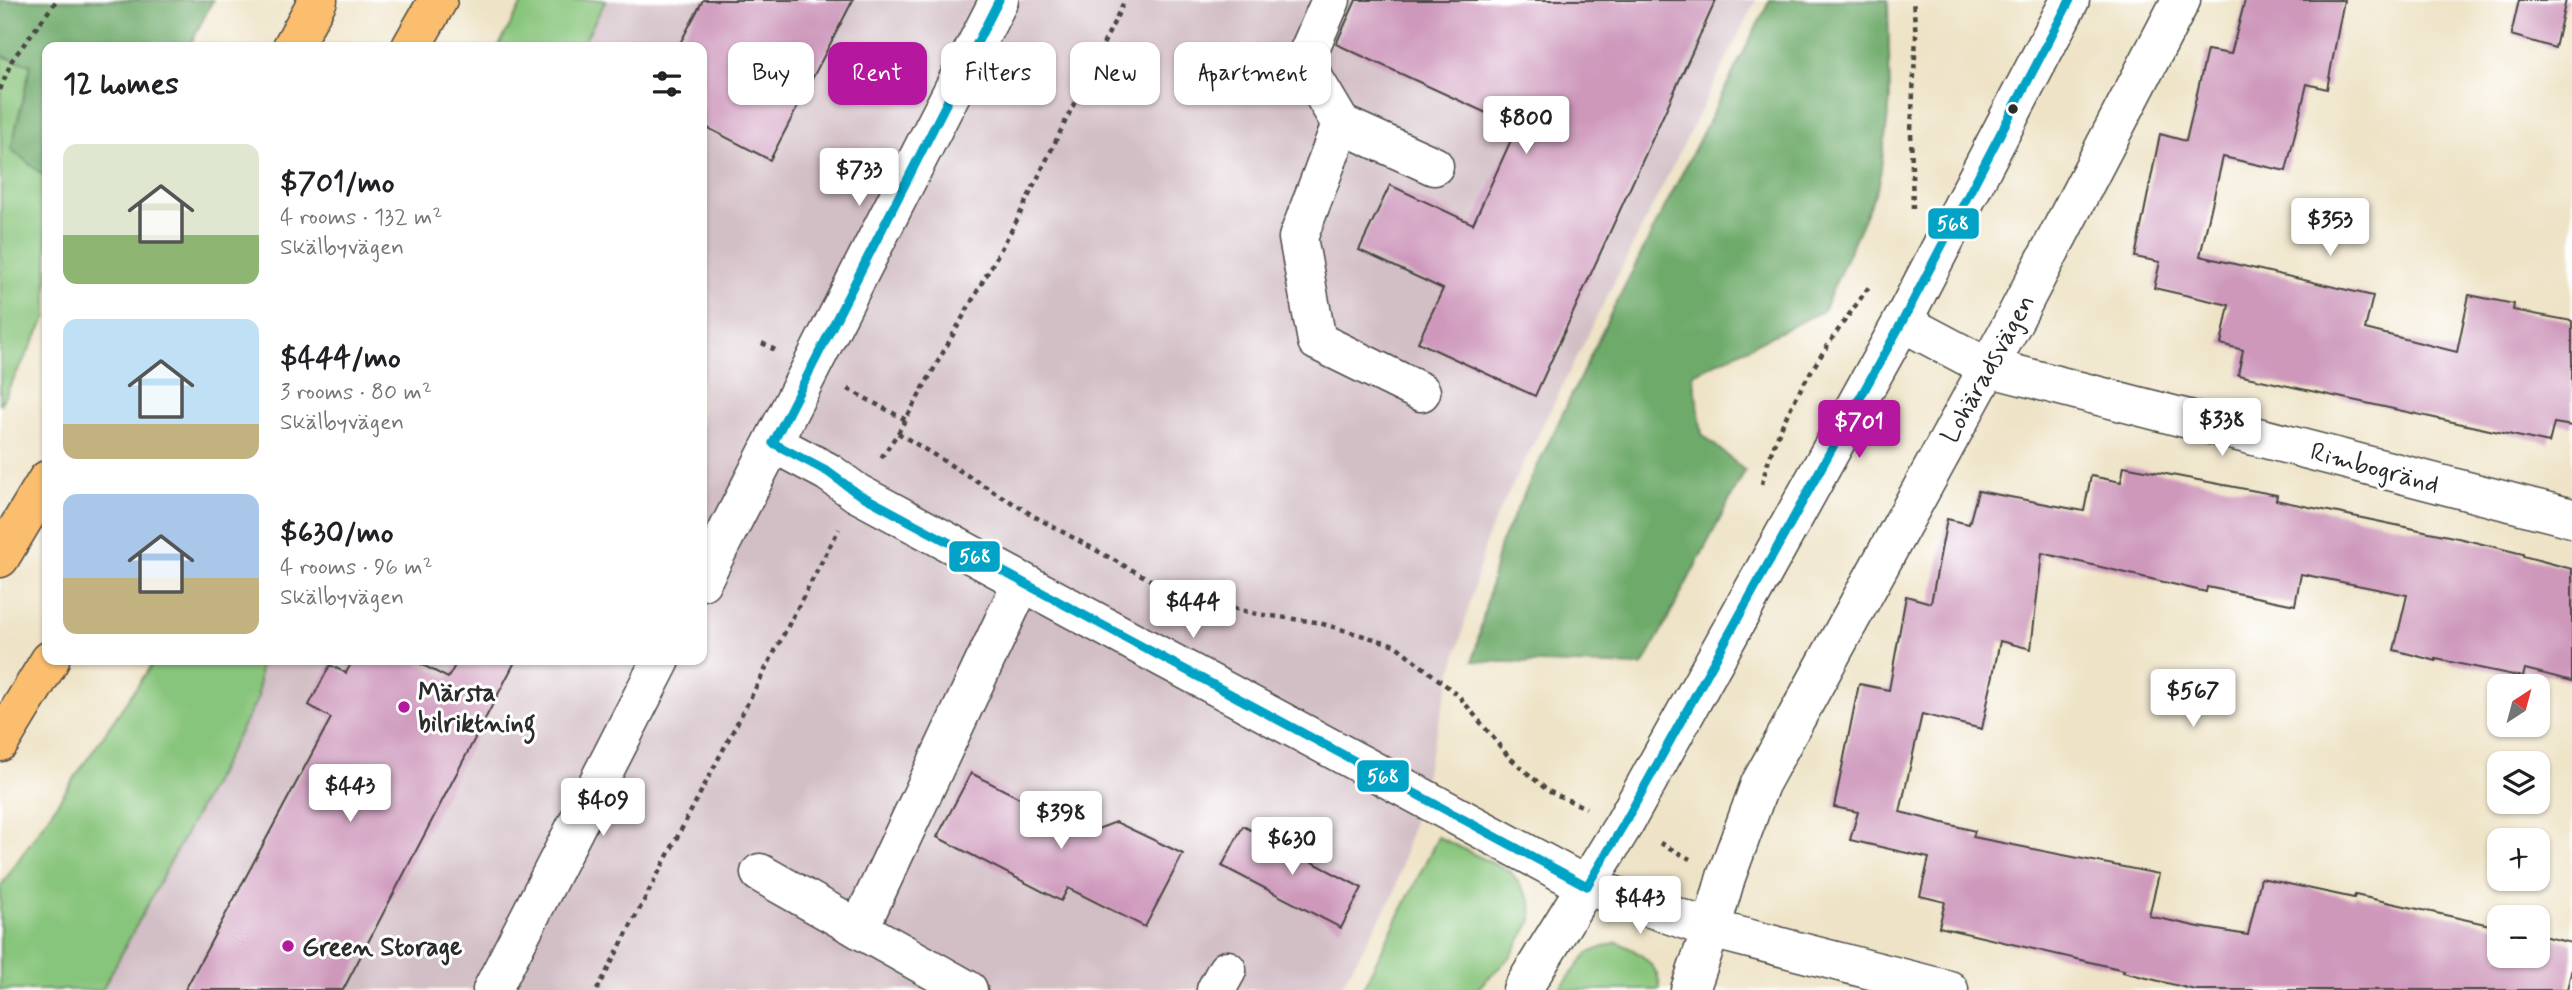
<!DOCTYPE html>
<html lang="en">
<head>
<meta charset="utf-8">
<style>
  body { margin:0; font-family:Mynerve,sans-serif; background:#f2f2f2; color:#202124; height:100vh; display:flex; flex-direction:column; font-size:26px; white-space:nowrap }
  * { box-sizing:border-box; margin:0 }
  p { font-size:23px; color:#757577 }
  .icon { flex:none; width:38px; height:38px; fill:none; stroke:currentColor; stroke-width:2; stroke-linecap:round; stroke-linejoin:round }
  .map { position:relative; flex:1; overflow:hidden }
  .sheet { position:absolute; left:42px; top:42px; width:665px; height:623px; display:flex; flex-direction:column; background:#fff; border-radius:14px; box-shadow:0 2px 5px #0004 }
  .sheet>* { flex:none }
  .guide { position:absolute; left:728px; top:42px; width:665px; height:63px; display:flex; gap:14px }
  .needle { width:46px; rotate:36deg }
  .buttons { position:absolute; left:2487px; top:674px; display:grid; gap:14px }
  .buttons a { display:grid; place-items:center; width:63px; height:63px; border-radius:14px; background:#fff; box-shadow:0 2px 5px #0004; font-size:35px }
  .price { position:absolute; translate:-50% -60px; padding:0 16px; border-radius:7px; background:#fff; color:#222; font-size:23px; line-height:46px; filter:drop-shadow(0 2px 4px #0008) }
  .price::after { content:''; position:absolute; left:50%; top:42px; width:21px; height:16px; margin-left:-10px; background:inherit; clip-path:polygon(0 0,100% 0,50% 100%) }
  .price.current { background:#b5179e; color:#fff }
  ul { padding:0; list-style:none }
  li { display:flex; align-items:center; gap:21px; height:175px; padding:0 21px }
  li span { display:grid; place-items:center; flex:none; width:196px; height:140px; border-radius:14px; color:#555 }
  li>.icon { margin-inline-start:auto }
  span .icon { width:84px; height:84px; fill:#fffc; stroke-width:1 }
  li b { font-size:30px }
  h2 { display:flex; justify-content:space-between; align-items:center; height:84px; padding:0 21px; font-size:30px }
  .pill { padding:0 24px; border-radius:14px; background:#fff; box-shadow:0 2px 5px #0004; font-size:24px; line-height:63px }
  .pill.current { background:#b5179e; color:#fff }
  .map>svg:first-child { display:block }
  .industrial { fill:#d2bec5 }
  .green { fill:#88c57b; stroke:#5a7853; stroke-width:2 }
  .forest { fill:#6eaa6b; stroke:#4c6a4b; stroke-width:2 }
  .building { fill:#ce98bb }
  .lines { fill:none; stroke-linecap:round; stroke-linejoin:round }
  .minor-casing { stroke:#484742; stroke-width:41 }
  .highway-casing { stroke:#484742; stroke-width:41 }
  .path { stroke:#484742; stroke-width:4.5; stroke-dasharray:5 5; stroke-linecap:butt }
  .minor { stroke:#fff; stroke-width:38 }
  .highway { stroke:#fabe6e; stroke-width:38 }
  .bus-1-casing { stroke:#fff; stroke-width:14 }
  .bus-1 { stroke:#02a3c6; stroke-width:9 }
  .bus-dot { fill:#2b2b2b; stroke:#fff; stroke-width:2.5 }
  .poi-dot { fill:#b5179e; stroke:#fff; stroke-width:2.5 }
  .labels { text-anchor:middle; stroke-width:6; stroke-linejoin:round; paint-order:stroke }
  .street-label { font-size:26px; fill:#2b2b2b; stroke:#fff }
  .poi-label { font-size:26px; font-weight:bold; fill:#2b2b2b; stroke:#fff; text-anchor:start }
  .line-badge { stroke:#fff; stroke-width:2.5 }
  .badge-label { font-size:19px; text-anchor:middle; font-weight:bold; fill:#fff }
</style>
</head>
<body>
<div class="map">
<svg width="2572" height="990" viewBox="0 0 2572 990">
  <rect width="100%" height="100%" fill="#fff"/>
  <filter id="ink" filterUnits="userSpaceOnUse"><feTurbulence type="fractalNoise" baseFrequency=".0143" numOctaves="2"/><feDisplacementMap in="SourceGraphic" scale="14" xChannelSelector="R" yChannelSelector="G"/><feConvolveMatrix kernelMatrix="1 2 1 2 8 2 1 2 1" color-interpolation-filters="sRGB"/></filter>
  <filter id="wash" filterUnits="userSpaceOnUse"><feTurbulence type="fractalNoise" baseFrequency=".00686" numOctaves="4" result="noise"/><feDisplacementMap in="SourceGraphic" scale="28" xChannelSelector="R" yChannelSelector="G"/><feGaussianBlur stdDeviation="1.57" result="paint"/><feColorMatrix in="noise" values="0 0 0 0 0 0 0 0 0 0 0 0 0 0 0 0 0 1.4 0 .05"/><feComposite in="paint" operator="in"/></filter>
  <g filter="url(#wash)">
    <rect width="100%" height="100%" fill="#eee3c6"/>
    <!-- industrial -->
    <polygon class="industrial" points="606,0 1756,0 1488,534 1394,894 1339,990 102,990 258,698 260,660 702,660 702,47 581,47"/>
    <!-- green -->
    <g class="green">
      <polygon points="524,0 606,0 581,47 498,47"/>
      <polygon points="1,56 31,65 11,149 47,178 47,316 0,405"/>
      <polygon points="155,660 260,660 258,698 102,990 0,990 0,887"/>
      <polygon points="1438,837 1511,872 1531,901 1532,920 1511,956 1476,990 1362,990"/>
      <path d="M1617,942C1638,951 1660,964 1660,990H1559L1588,953Z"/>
    </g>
    <!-- forest -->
    <g class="forest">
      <polygon points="0,0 213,0 189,47 47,47 47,178 11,149 31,65 2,56 0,58"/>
      <polygon points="1770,0 1888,0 1890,100 1879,184 1823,311 1693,374 1702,434 1745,471 1643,666 1473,661 1500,544 1610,315"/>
    </g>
    <g id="blocks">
      <!-- building -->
      <g class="building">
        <polygon points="703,0 853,0 770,160 702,125 702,47 678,47"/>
        <polygon points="1356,0 1716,0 1535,396 1418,342 1443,289 1359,250 1390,185 1473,224 1517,127 1336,44"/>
        <polygon points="2245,0 2344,0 2327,89 2307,84 2286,171 2223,157 2200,256 2373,296 2365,329 2457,352 2469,295 2514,304 2513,310 2572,321 2572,426 2554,423 2549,443 2238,375 2243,350 2221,344 2229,305 2154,288 2160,262 2135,257 2160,134 2186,141 2207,50 2231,54"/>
        <polygon points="2519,0 2566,0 2555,48 2511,35"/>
        <polygon points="2124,466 2277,495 2276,500 2458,538 2523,554 2523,556 2572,569 2572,681 2525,669 2523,677 2436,659 2436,661 2394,650 2407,595 2301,574 2295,605 2207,587 2206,592 2042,553 2031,649 2000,641 1982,729 1922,714 1900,812 1975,831 1973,837 2159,874 2149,916 2199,927 2248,935 2261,878 2354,898 2355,895 2499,927 2499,956 2538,956 2538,935 2572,943 2572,967 2567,990 2195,990 2123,972 2124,970 1939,927 1945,902 1920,896 1929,858 1850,840 1858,812 1834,807 1859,684 1889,690 1906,596 1931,603 1947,519 1969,524 1978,491 2084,511 2091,476 2121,482"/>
        <polygon points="353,660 413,660 448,678 458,660 516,660 343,990 185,990 331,718 309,705 330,665 346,673"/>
        <polygon points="971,773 1087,833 1116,822 1183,854 1145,927 1068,888 1061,901 937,837"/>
        <polygon points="1243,826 1362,888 1341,928 1222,866"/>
      </g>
    </g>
  </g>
  <g filter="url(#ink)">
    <use href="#blocks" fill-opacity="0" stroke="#484742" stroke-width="2"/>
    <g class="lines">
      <!-- minor casing -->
      <g class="minor-casing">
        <g id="minor">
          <polyline points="1331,0 1304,62 1341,124 1298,238 1317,341 1421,392"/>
          <polyline points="1341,124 1434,166"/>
          <polyline points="1902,322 1987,367 2572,518"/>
          <polyline points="773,443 828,472 857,493 1587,886 1711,929 1949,990"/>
          <polyline points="702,581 999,0"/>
          <polyline points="760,873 968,990"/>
          <polyline points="859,929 1022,582"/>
          <polyline points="492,990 661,660"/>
          <polyline points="1216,990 1227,970"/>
          <polyline points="1522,990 1624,824 1902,322 2070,0"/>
          <polyline points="1690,990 1711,929 1726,877 1760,784 2012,324 2181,0"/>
        </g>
      </g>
      <!-- highway casing -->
      <g class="highway-casing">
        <g id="highway">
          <polyline points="292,47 318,0"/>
          <polyline points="411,47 438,0"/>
          <polyline points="0,558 47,480"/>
          <polyline points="0,742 50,660"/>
        </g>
      </g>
      <!-- path -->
      <g class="path">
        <polyline points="0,90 12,60 57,0"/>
        <polyline points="1913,209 1911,131 1916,36 1913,0"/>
        <polyline points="762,343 775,350"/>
        <polyline points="848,389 906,420"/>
        <polyline points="898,433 1039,519 1176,594 1257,614 1316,622 1395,645 1458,695 1509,757 1548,791 1586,808"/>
        <polyline points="881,458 898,433 1016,222 1125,0"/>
        <path d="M1762,484C1779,410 1827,345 1871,284"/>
        <polyline points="1660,843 1690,859"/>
        <polyline points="597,990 839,529"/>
      </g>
      <!-- minor -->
      <use href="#minor" class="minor"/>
      <!-- highway -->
      <use href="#highway" class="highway"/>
      <!-- bus-1 casing -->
      <g class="bus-1-casing">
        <g id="bus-1">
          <polyline points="773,443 828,472 857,493 1587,886"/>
          <polyline points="773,443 999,0"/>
          <polyline points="1587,886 1624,824 1902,322 2070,0"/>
        </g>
      </g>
      <!-- bus-1 -->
      <use href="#bus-1" class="bus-1"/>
    </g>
  </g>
  <!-- markers -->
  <circle class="bus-dot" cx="2013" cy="109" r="6"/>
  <g class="poi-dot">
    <circle cx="404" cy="707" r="7"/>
    <circle cx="288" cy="946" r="7"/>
  </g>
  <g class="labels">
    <!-- street labels -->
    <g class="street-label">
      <text transform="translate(1987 368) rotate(-61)" y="9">Lohäradsvägen</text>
      <text transform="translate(2375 467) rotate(15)" y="9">Rimbogränd</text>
    </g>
    <!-- poi labels -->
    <g class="poi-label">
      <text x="418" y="701">Märsta<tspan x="418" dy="30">bilriktning</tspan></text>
      <text x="302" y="955">Green Storage</text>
    </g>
  </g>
  <g class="line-badge">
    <rect x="1927" y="207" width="53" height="33" rx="7" fill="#02a3c6"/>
    <rect x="948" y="540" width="53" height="33" rx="7" fill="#02a3c6"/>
    <rect x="1356" y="759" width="54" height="34" rx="7" fill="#02a3c6"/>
  </g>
  <g class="badge-label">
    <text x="1953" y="230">568</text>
    <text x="975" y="563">568</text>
    <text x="1383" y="783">568</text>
  </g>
</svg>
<div class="buttons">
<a><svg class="needle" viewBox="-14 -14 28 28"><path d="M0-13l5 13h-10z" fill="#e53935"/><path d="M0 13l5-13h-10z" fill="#757577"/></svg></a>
<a><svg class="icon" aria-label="layers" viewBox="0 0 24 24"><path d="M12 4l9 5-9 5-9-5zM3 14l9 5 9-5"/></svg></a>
<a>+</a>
<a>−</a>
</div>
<b class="price" style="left:1526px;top:156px">$800</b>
<b class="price" style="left:859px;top:208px">$733</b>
<b class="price" style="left:2330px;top:258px">$353</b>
<b class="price" style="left:2222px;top:458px">$338</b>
<b class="price current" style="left:1859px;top:460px">$701</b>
<b class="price" style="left:1193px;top:640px">$444</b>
<b class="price" style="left:2193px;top:729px">$567</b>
<b class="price" style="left:350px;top:824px">$443</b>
<b class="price" style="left:603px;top:838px">$409</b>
<b class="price" style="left:1061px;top:851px">$398</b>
<b class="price" style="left:1292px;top:877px">$630</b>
<b class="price" style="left:1640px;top:936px">$443</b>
<div class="guide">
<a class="pill">Buy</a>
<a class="pill current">Rent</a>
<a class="pill">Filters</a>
<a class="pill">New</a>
<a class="pill">Apartment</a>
</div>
<section class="sheet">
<h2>12 homes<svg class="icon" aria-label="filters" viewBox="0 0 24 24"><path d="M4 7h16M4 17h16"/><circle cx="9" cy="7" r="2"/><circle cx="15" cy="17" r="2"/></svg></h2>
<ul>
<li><span style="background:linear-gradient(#dfe7d0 65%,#8fb573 0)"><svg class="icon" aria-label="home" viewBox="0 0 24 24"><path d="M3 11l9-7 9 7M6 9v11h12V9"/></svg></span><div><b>$701/mo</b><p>4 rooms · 132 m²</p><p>Skälbyvägen</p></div></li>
<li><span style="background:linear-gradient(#bfe0f5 75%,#c2b280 0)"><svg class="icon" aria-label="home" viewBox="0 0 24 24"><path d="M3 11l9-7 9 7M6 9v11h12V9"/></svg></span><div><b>$444/mo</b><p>3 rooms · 80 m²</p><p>Skälbyvägen</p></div></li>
<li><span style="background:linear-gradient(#a9c7e8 60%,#c2b280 0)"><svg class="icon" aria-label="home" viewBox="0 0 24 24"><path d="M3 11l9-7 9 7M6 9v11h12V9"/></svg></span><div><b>$630/mo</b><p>4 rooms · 96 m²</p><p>Skälbyvägen</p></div></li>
</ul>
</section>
</div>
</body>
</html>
